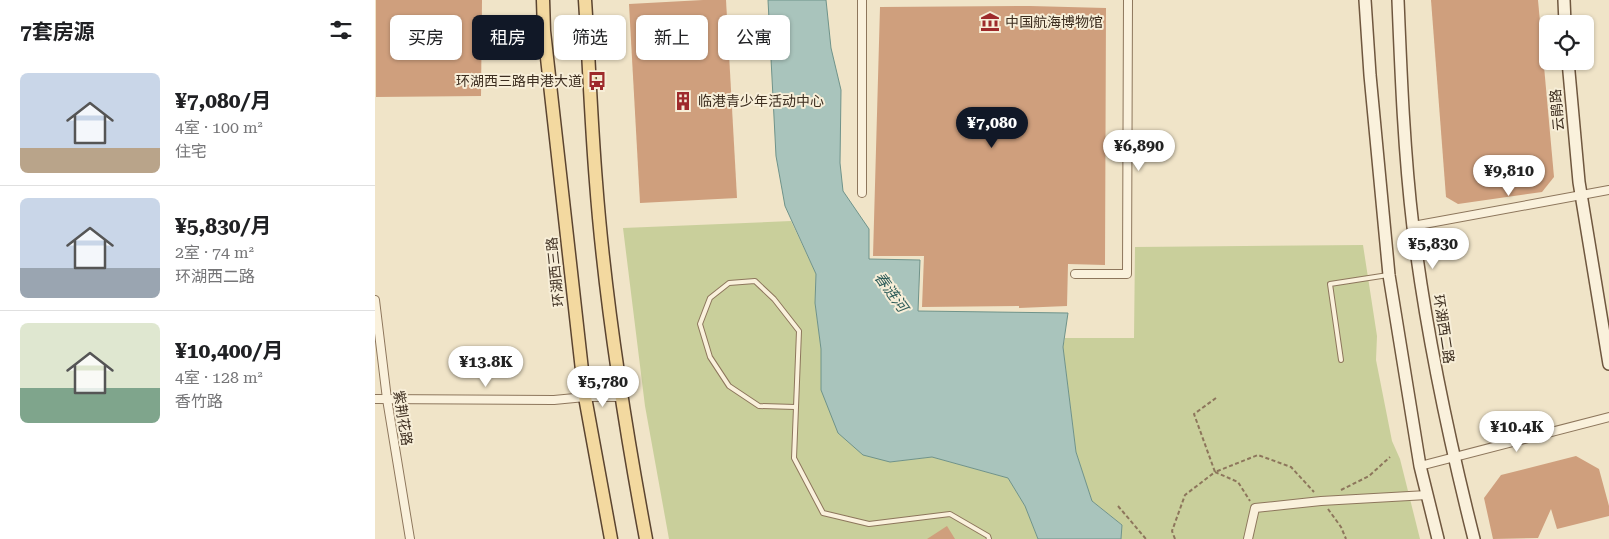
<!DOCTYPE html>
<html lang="zh">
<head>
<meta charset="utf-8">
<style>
  body { margin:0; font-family:"Roboto Serif","Noto Sans SC",serif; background:#f2f2f2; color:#202124; height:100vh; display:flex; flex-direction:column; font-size:19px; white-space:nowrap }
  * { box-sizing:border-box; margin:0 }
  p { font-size:16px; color:#757577 }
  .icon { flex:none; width:28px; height:28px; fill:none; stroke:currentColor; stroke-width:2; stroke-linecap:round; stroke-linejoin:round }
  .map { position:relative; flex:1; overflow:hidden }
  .sheet { display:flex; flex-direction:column; background:#fff; width:375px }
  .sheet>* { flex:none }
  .guide { position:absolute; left:15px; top:15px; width:475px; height:45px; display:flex; gap:10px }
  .tools { position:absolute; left:1164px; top:15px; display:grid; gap:10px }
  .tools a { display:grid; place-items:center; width:55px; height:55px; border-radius:8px; background:#fff; box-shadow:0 1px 4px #0004; font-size:25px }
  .price { position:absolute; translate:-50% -42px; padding:0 11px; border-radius:18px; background:#fff; color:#222; font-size:16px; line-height:32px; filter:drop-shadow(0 1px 2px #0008) }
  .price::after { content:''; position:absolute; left:50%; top:30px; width:15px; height:11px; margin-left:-8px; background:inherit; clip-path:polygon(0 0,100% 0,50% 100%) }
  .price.active { background:#111827; color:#fff }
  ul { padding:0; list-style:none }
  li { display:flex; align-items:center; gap:15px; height:125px; padding:0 20px }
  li+li { border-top:1px solid #e0e0e0 }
  li span { display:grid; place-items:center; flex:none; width:140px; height:100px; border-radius:8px; color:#555 }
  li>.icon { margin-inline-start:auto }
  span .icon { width:60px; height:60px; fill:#fffc; stroke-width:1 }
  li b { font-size:21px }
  h2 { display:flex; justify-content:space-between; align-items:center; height:60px; padding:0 20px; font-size:21px }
  .chip { padding:0 18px; border-radius:8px; background:#fff; box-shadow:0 1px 4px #0004; font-size:18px; line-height:45px }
  .chip.active { background:#111827; color:#fff }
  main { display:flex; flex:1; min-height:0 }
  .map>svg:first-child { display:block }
  .green { fill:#c9cf9b }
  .water { fill:#a9c4bc; stroke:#6f938a }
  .building { fill:#cf9f7d }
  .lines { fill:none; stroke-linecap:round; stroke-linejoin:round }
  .lane-casing { stroke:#8d765c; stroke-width:6 }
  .street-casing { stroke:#8d765c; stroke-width:10 }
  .secondary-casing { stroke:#6f573f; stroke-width:14 }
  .primary-casing { stroke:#5b4430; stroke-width:15 }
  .path { stroke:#8d765c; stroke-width:2; stroke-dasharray:4 2.5; stroke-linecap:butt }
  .lane { stroke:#faf1dc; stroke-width:4 }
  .street { stroke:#faf1dc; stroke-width:8 }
  .secondary { stroke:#faf1dc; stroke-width:11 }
  .primary { stroke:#f3d9a0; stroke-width:12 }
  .labels { text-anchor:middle; stroke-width:4; stroke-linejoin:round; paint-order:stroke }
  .poi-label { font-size:14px; fill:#3d2e20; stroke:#f7eed8; text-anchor:start }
  .street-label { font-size:14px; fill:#3d2e20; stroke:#f7eed8 }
  .water-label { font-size:15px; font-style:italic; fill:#2f5d5a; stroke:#f7eed8 }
</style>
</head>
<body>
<main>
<section class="sheet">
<h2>7套房源<svg class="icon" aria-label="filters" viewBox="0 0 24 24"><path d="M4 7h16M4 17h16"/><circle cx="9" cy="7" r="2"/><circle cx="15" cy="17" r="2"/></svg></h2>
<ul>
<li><span style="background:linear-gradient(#c9d6e8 75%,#b9a48a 0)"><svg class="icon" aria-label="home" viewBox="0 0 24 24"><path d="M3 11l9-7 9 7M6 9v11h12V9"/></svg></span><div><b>¥7,080/月</b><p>4室 · 100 m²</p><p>住宅</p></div></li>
<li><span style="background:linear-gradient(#c9d6e8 70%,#9aa5b1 0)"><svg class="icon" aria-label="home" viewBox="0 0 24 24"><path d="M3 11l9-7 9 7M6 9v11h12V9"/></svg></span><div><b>¥5,830/月</b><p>2室 · 74 m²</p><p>环湖西二路</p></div></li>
<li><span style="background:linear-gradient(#dfe7d0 65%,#7fa58c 0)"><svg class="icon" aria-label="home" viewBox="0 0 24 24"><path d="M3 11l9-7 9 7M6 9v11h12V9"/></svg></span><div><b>¥10,400/月</b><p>4室 · 128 m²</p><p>香竹路</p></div></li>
</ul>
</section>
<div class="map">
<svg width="1234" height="539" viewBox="0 0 1234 539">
  <rect width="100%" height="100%" fill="#f0e4c8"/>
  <!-- green -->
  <g class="green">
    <polygon points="416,221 441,274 440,303 446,349 515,462 557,457 633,478 650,506 663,539 294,539 270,406 248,228"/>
    <polygon points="988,245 1002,336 1001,360 1017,441 1025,459 1045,539 746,539 747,525 717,501 701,452 688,347 690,338 759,338 760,247"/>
  </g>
  <!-- water -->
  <polygon class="water" points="393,0 451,0 456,48 466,90 465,163 468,191 494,229 494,259 545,260 543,311 693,313 688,347 701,452 717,501 747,525 746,539 663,539 650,506 633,478 557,457 515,462 488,455 463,433 446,390 446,349 440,303 441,274 410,206 401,156"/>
  <!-- building -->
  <g class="building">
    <polygon points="1,0 107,0 106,96 1,97"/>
    <polygon points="328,0 351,0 362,198 265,203 254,4"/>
    <polygon points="1056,0 1163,0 1179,177 1167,192 1083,204 1071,197"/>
    <polygon points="655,6 731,8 730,265 693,264 692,306 644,308 644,306 547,307 549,256 498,256 505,7"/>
    <polygon points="1201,456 1224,469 1234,506 1234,516 1182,529 1176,509 1163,538 1118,539 1109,498 1126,475"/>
    <polygon points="572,526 580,539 552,539"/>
  </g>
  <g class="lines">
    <!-- lane casing -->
    <g class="lane-casing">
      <g id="lane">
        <polyline points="966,360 955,284 1013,275"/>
        <polyline points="420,407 384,406 354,386 335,357 325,324 335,298 354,283 380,281 399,299 424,331 419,458 448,513 494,524 575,514 613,536 614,539"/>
      </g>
    </g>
    <!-- street casing -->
    <g class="street-casing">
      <g id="street">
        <polyline points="487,0 487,193"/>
        <polyline points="1038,226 1234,190"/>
        <polyline points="700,274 752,274 753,0"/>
        <polyline points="0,300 12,399 35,539"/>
        <polyline points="0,399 179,400 210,397 246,397"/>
        <polyline points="1045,466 1234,417"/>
        <polyline points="873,539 880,508 946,501 1052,495"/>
      </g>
    </g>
    <!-- secondary casing -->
    <g class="secondary-casing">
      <g id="secondary">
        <polyline points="990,0 995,75 1014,275 1045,466 1063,539"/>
        <path d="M1023,0C1026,75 1029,152 1038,227C1051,332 1073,436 1099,539"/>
        <polyline points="1189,0 1190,24"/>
        <polyline points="1193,61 1204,182 1234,364"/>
      </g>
    </g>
    <!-- primary casing -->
    <g class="primary-casing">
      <g id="primary">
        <polyline points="168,0 169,31 210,397 236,539"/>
        <path d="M210,0C214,61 216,121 221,182C230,302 249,421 271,539"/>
      </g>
    </g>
    <!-- path -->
    <g class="path">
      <polyline points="841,398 819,414 840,472 883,455 916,467 939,492"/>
      <polyline points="966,490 994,476 1015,457"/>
      <polyline points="743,506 771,539"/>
      <polyline points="953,509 966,527 971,539"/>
      <polyline points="800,539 797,531 810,495 840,472 863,482 875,501"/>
    </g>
    <!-- lane -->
    <use href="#lane" class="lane"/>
    <!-- street -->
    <use href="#street" class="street"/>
    <!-- secondary -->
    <use href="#secondary" class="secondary"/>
    <!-- primary -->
    <use href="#primary" class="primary"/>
  </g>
  <!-- icons -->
  <defs>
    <g id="museum-bare" transform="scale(1.5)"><path d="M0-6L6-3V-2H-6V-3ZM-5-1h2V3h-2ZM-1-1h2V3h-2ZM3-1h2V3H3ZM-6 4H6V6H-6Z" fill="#9e2a2b" stroke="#f7eed8" stroke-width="2.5" paint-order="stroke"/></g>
    <g id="bus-bare" transform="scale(1.5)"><path d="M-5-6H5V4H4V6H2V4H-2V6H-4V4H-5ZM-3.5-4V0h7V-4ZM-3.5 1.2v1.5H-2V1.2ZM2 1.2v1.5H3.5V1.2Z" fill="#9e2a2b" stroke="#f7eed8" stroke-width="2.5" paint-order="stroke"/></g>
    <g id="building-bare" transform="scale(1.5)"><path d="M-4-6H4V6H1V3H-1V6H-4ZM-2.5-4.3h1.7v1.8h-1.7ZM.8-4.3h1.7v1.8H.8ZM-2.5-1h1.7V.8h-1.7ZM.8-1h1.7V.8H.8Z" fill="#9e2a2b" stroke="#f7eed8" stroke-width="2.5" paint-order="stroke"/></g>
  </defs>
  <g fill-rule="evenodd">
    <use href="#museum-bare" x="615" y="22"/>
    <use href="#bus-bare" x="222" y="81"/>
    <use href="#building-bare" x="308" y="101"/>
  </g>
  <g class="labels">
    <!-- poi labels -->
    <g class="poi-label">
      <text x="630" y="27">中国航海博物馆</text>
      <text x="207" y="86" text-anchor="end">环湖西三路申港大道</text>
      <text x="323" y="106">临港青少年活动中心</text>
    </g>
    <!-- street labels -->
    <g class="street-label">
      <text transform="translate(1182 110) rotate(-95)" y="5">云鹃路</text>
      <text transform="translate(180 272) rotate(-96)" y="5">环湖西三路</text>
      <text transform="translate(1069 329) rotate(81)" y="5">环湖西二路</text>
      <text transform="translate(28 418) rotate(81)" y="5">紫荆花路</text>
    </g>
    <!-- water labels -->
    <g class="water-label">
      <text transform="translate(516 292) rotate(54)" y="5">春涟河</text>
    </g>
  </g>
</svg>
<div class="tools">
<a><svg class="icon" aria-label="locate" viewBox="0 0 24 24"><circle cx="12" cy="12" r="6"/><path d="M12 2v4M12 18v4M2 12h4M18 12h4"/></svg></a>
</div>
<b class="price active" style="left:617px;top:149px">¥7,080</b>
<b class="price" style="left:764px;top:172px">¥6,890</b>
<b class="price" style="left:1134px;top:197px">¥9,810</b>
<b class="price" style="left:1058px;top:270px">¥5,830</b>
<b class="price" style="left:111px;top:388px">¥13.8K</b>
<b class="price" style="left:228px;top:408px">¥5,780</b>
<b class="price" style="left:1142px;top:453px">¥10.4K</b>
<div class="guide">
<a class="chip">买房</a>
<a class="chip active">租房</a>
<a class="chip">筛选</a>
<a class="chip">新上</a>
<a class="chip">公寓</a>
</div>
</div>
</main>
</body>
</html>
